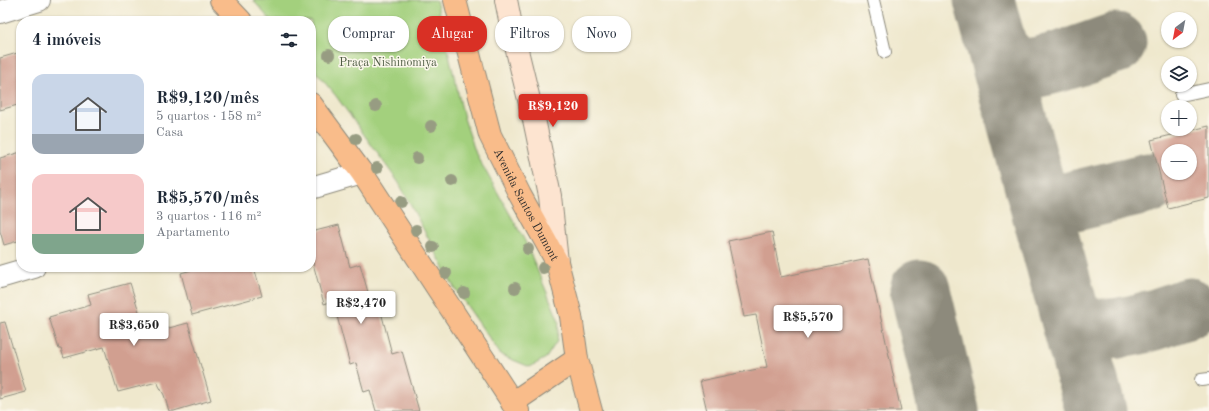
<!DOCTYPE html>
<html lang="pt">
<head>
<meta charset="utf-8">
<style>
  body { margin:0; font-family:"Old Standard TT",serif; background:#f2f2f3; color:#1f2937; height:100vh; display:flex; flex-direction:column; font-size:15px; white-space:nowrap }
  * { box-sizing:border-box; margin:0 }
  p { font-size:13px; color:#747a83 }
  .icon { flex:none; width:22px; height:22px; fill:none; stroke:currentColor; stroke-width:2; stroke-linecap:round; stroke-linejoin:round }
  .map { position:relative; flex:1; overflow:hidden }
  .drawer { position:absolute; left:16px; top:16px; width:300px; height:256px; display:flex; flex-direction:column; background:#fff; border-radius:16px; box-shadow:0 1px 3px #0004 }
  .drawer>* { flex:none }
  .guide { position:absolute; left:328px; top:16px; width:380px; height:36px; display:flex; gap:8px }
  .needle { width:26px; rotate:212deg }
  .controls { position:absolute; left:1161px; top:12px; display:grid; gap:8px }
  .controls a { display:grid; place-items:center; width:36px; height:36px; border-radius:50%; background:#fff; box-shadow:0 1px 3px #0004; font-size:20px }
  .price { position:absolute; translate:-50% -34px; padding:0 9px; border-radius:4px; background:#fff; color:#222; font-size:13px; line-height:26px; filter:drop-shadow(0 1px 2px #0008) }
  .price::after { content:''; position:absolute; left:50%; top:24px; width:12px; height:9px; margin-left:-6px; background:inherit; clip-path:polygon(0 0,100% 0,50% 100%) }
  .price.current { background:#d93025; color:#fff }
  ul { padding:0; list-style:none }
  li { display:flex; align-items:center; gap:12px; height:100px; padding:0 16px }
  li span { display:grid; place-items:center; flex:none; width:112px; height:80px; border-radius:12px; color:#555 }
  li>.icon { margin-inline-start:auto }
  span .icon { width:48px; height:48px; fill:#fffc; stroke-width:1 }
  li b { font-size:17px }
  h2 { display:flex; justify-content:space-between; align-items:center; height:48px; padding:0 16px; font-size:17px }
  .chip { padding:0 14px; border-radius:16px; background:#fff; box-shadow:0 1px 3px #0004; font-size:14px; line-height:36px }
  .chip.current { background:#d93025; color:#fff }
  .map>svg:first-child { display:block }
  .green { fill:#a3d07d; stroke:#677e54 }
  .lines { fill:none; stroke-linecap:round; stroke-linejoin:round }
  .taxiway { stroke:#8d8a7c; stroke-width:61 }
  .building { fill:#d19f90; fill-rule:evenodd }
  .lane-casing { stroke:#8d8a7c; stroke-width:14 }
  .street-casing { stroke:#8d8a7c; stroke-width:24 }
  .secondary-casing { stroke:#8d8a7c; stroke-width:24 }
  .primary-casing { stroke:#8d8a7c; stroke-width:24 }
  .lane { stroke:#fff; stroke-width:12 }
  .street { stroke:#fff; stroke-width:22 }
  .secondary { stroke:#fde4d0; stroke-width:22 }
  .primary { stroke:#f9bc8a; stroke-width:22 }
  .tree { fill:#979c82 }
  .labels { text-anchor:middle; stroke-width:3; stroke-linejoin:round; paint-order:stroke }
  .park-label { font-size:12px; fill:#4f5d44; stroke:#fbf7ec }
  .street-label { font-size:12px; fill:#2b2b2b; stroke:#fbf7ec }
</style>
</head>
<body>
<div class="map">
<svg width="1209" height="411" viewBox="0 0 1209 411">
  <rect width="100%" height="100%" fill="#fbf7ec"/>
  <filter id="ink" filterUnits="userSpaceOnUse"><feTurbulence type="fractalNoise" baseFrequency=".025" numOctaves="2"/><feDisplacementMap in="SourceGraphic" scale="8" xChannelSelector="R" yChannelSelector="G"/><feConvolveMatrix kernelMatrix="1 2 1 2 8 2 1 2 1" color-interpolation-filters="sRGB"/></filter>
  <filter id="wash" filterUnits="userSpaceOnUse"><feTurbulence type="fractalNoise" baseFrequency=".012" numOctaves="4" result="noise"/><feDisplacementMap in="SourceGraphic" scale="16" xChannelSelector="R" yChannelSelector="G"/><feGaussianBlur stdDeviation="0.9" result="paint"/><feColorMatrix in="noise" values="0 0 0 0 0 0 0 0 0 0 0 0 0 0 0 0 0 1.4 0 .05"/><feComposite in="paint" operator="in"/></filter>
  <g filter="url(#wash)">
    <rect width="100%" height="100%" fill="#efe8cd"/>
    <!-- green -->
    <polygon class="green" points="253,0 436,0 464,118 476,154 525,241 559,321 557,341 546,358 530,367 501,355 454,287 399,183 336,96 311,66 311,21 271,21"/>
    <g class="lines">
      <!-- taxiway -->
      <g class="taxiway">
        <polyline points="984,0 1096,411"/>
        <path d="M999,51C1006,58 1011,65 1021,68C1038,72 1097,49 1116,43"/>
        <polyline points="1036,191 1050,202 1066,203 1149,183"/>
        <polyline points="920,290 949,411"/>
        <path d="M1072,319C1077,322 1083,325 1089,327C1117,335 1162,317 1189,308"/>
      </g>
    </g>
    <g id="blocks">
      <!-- building -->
      <g class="building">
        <polygon points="21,52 21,104 0,110 0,58"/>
        <path d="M1209,126V198L1168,208L1151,140ZM1168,151H1190V173H1168Z"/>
        <polygon points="21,152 21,240 4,245 0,231 0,158"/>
        <polygon points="339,225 350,267 360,264 373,310 380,308 392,354 402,351 419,411 376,411 370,390 364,392 356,363 350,365 333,301 324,304 311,256 311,232"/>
        <polygon points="772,232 781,277 868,259 901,411 707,411 700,381 767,367 756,315 744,317 728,241"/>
        <polygon points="202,267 254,267 262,296 192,315 181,273"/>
        <polygon points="130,283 146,334 188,323 211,400 174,411 169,411 164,395 157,382 118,392 104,347 64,358 61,349 59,349 49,317 91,305 88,294"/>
        <polygon points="5,322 26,392 0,399 0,323"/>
      </g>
    </g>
  </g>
  <g filter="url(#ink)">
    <use href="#blocks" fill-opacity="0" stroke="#8d8a7c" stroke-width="1"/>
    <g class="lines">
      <!-- lane casing -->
      <g class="lane-casing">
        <g id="lane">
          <polyline points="873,0 885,52"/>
          <polyline points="1181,95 1209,89"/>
          <polyline points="1201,380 1209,379"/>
        </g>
      </g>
      <!-- street casing -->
      <g class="street-casing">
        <g id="street">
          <polyline points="0,12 39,0"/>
          <polyline points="311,188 362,173"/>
          <polyline points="0,277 34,267"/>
        </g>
      </g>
      <!-- secondary casing -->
      <g class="secondary-casing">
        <polyline id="secondary" points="506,0 512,30 535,124 550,196 557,262"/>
      </g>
      <!-- primary casing -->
      <g class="primary-casing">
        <g id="primary">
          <polyline points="221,0 241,21"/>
          <path id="s1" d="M455,0L490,135L520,195L557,262L571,316L577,359L591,411"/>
          <polyline points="311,104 362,173 518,411"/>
          <polyline points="512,403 577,359"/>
        </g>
      </g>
      <!-- lane -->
      <use href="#lane" class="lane"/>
      <!-- street -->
      <use href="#street" class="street"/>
      <!-- secondary -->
      <use href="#secondary" class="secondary"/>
      <!-- primary -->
      <use href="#primary" class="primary"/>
    </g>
    <!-- trees -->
    <g class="tree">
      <circle cx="329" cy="55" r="6"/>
      <circle cx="376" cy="106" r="6"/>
      <circle cx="431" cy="126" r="6"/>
      <circle cx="356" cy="139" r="6"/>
      <circle cx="417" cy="158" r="6"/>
      <circle cx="377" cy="168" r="6"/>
      <circle cx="452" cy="181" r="6"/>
      <circle cx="401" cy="202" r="6"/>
      <circle cx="416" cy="230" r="6"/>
      <circle cx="433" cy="247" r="6"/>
      <circle cx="528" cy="249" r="6"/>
      <circle cx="543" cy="268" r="6"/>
      <circle cx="446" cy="273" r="6"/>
      <circle cx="515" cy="288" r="6"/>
      <circle cx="464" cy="293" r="6"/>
    </g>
  </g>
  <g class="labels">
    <!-- park labels -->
    <g class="park-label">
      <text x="388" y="66">Praça Nishinomiya</text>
    </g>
    <!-- street labels -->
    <g class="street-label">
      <text dy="4" stroke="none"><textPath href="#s1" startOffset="218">Avenida Santos Dumont</textPath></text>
    </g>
  </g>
</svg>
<div class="controls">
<a><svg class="needle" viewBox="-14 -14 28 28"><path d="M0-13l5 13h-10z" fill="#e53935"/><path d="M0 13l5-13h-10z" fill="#747a83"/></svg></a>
<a><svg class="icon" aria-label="layers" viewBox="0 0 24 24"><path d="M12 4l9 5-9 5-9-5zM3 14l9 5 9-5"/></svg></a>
<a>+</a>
<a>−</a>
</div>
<b class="price current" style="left:553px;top:128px">R$9,120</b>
<b class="price" style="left:361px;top:325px">R$2,470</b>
<b class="price" style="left:808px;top:339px">R$5,570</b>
<b class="price" style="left:134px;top:347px">R$3,650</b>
<div class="guide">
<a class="chip">Comprar</a>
<a class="chip current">Alugar</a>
<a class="chip">Filtros</a>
<a class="chip">Novo</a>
</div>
<section class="drawer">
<h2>4 imóveis<svg class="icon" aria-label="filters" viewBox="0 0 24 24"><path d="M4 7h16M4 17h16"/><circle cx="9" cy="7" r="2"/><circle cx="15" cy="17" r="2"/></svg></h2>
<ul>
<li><span style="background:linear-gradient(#c9d6e8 75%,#9aa5b1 0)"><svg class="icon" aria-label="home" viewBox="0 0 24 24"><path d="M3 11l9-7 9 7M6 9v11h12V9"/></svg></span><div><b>R$9,120/mês</b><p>5 quartos · 158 m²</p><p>Casa</p></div></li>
<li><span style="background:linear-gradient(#f6c9c9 75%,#7fa58c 0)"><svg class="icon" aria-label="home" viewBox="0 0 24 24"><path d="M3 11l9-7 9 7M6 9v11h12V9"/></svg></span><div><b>R$5,570/mês</b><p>3 quartos · 116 m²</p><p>Apartamento</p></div></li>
</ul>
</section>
</div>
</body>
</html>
